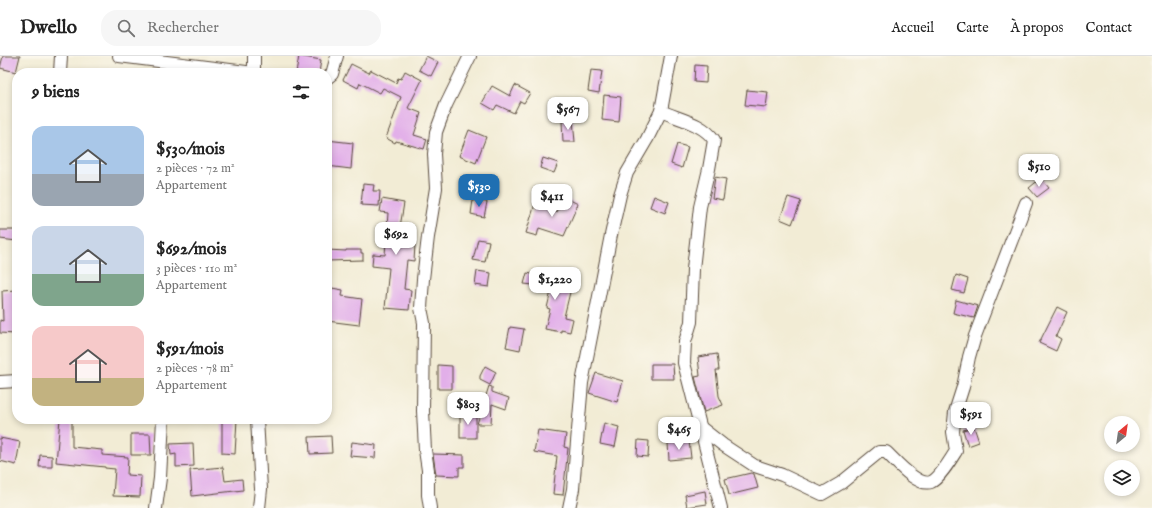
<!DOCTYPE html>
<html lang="fr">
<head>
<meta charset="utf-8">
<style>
  body { margin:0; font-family:"IM FELL English",serif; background:#f6f6f6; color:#222; height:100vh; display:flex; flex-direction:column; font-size:15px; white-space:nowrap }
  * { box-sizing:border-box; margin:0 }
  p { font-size:13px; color:#767676 }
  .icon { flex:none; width:22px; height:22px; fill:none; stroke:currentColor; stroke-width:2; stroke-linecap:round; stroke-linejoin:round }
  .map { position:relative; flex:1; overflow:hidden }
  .sheet { position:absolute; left:12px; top:12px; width:320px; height:356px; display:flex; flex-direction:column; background:#fff; border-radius:16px; box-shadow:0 2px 6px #0003 }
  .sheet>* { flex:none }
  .needle { width:26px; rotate:29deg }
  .fabs { position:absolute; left:1104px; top:360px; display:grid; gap:8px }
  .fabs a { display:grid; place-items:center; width:36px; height:36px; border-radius:50%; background:#fff; box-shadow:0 2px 6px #0003; font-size:20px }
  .price { position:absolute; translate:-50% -34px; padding:0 9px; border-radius:8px; background:#fff; color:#222; font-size:13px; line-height:26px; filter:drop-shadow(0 1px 2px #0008) }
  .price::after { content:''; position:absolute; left:50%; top:24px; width:12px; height:9px; margin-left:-6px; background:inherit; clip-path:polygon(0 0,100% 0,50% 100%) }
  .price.on { background:#1f6fb2; color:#fff }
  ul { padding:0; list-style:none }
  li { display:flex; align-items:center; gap:12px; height:100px; padding:0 20px }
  li span { display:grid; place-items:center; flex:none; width:112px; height:80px; border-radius:12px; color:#555 }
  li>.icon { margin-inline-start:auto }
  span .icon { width:48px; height:48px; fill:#fffc; stroke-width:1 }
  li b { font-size:17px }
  h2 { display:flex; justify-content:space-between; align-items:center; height:48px; padding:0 20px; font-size:17px }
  header { display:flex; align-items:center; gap:24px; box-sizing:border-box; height:56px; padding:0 20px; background:#fff; border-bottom:1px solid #e0e0e0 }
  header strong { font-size:19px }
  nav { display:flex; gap:22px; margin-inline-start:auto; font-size:14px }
  .search { width:280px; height:36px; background:#f6f6f6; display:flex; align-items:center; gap:10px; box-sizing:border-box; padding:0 14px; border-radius:16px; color:#767676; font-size:15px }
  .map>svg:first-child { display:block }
  .building { fill:#e2afe9 }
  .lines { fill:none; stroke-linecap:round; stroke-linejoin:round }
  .minor-casing { stroke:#564739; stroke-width:14 }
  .minor { stroke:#fff; stroke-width:12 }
</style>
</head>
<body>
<header>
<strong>Dwello</strong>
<div class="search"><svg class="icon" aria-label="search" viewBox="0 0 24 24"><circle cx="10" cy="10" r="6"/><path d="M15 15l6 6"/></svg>Rechercher</div>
<nav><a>Accueil</a><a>Carte</a><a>À propos</a><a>Contact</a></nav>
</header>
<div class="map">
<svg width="1152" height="452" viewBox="0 0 1152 452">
  <rect width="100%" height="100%" fill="#fbf7ec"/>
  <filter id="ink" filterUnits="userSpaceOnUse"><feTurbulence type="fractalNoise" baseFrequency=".025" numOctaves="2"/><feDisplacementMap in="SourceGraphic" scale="8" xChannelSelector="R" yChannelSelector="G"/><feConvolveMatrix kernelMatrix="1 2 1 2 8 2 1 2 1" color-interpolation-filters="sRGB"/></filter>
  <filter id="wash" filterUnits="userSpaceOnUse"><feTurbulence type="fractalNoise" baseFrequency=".012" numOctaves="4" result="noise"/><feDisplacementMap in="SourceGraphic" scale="16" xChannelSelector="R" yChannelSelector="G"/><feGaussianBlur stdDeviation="0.9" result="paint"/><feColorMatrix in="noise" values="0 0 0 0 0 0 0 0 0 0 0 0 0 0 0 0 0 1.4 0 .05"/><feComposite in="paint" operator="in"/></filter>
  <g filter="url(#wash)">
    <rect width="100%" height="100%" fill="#f2ecd5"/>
    <g id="blocks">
      <!-- building -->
      <g class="building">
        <polygon points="3,0 20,0 16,16 0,12"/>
        <polygon points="299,0 321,4 319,17 296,17"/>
        <polygon points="426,0 438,6 431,20 419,14"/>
        <polygon points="351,8 369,17 371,14 396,27 398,22 401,23 405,15 422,24 408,52 421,57 414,79 427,83 424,93 396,85 395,87 386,82 401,41 383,32 380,37 360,27 358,32 343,24"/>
        <polygon points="695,9 707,10 706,27 694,26"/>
        <polygon points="591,14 602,15 599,37 588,35"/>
        <polygon points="515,29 530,37 524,47 520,45 514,57 497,49 494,54 482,47 492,30 510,40"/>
        <polygon points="747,34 768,36 766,51 745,49"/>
        <polygon points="604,39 621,41 619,66 602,64"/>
        <polygon points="573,64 575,86 563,86 562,65"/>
        <polygon points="469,74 486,81 476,107 459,100"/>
        <polygon points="327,84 353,87 351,113 327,110"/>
        <polygon points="677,88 688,91 682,112 671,108"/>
        <polygon points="543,102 558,107 554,117 540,112"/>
        <polygon points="715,121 726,123 723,144 712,142"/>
        <polygon points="1041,122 1049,132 1037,141 1029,132"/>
        <polygon points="363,128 374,129 373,135 380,135 379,150 361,149"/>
        <polygon points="654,140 669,146 665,157 650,151"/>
        <polygon points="564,141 578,148 564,180 539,172 537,180 526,177 536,145 557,156"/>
        <polygon points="788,141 801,145 792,168 780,163"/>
        <polygon points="382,143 404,147 400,171 414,172 413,189 415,189 414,205 407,204 404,233 411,234 409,254 385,252 389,212 372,210 373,198 385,199 388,157 380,156"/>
        <polygon points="473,144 487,146 484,161 471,158"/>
        <polygon points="0,174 17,174 17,185 0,183"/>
        <polygon points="478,183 489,185 485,206 473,204"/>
        <polygon points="327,194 346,195 346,194 361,194 361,197 363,197 363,204 327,205"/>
        <polygon points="477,215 491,217 489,231 475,229"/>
        <polygon points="527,217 571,226 570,228 572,228 564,261 573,263 570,276 561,274 561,276 545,273 550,253 547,252 552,231 524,228"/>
        <polygon points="956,219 968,223 964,237 952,234"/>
        <polygon points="332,232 343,234 342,240 362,243 359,269 327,265 327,258"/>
        <polygon points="16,234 17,255 15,278 0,277 0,264 3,265 2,235"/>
        <polygon points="956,244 978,250 974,262 953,257"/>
        <polygon points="1057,251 1067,256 1056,280 1061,283 1056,295 1039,287"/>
        <polygon points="510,271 524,273 520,294 506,291"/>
        <polygon points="717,298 719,314 716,314 719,340 723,349 704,356 695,321 700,320 698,301"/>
        <polygon points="651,308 673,308 674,323 651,323"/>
        <polygon points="438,309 452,310 452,333 438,333"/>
        <polygon points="485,310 496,316 490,329 480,324 480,320"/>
        <polygon points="596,317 623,325 617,346 589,337"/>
        <polygon points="489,330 492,331 492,336 509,342 506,353 492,348 491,368 477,368"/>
        <rect x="460" y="359" width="16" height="23"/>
        <polygon points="60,363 72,363 72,391 102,394 102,399 128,401 127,419 141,420 140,441 113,440 115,413 105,412 105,411 56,406"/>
        <polygon points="222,363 237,363 235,398 222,397"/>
        <polygon points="604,367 619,371 615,391 600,388"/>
        <polygon points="974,371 979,386 968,390 963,374"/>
        <polygon points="538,374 566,378 564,391 568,392 563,439 553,438 557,400 534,396"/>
        <polygon points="131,378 150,378 151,399 131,399"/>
        <polygon points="331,380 332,397 310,398 309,381"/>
        <polygon points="0,382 20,386 16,409 0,405"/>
        <polygon points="638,384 649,385 648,401 637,400"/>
        <polygon points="689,385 691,402 669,404 668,387"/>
        <polygon points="352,386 376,389 375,402 350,400"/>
        <polygon points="193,387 194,410 176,411 176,398 171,399 170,388"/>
        <polygon points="433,398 464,399 464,411 459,411 459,420 436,419"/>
        <polygon points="40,399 52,400 52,411 39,411"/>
        <polygon points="223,411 225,425 242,423 243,434 192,440 190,414"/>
        <polygon points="751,417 754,418 758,432 729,439 725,423"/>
        <polygon points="705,435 707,448 687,451 685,439"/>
      </g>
    </g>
  </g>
  <g filter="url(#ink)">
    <use href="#blocks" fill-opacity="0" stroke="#564739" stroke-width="1"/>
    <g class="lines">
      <!-- minor casing -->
      <g class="minor-casing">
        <g id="minor">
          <polyline points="119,0 254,17"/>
          <path d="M671,0L661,55C678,63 703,67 714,84L709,113L700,151L693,213L691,266L685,286L684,307L721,452"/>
          <polyline points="60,17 61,0"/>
          <polyline points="254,17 254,0"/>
          <polyline points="327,22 332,18 337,0"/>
          <polyline points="0,326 17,325"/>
          <polyline points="257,363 261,433 259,452"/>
          <path d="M700,371L723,389L755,410L782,419L822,438L841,427L879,396H886C895,404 917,431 931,426C939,423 951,403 956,395L953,376L955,356L963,331L969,301L975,280L1026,147"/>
          <polyline points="156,452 160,422 163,363"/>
          <polyline points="430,452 428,439 428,414 425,394 423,355 424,267 421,252 423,223 428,181 436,132 434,98 436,76 446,49 470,0"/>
          <polyline points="569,452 573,433 582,327 611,179 620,139 627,117 647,83 661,55"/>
        </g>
      </g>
      <!-- minor -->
      <use href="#minor" class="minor"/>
    </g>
  </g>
</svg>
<div class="fabs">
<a><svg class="needle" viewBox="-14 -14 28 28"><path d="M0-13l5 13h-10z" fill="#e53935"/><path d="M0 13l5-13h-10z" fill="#767676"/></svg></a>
<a><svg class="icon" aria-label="layers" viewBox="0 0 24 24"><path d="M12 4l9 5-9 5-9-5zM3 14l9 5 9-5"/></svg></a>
</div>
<b class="price" style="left:568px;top:75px">$567</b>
<b class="price" style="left:1039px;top:132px">$510</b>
<b class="price on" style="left:479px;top:152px">$530</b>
<b class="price" style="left:552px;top:162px">$411</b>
<b class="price" style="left:396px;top:200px">$692</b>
<b class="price" style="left:555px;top:245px">$1,220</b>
<b class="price" style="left:468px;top:370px">$803</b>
<b class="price" style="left:971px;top:380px">$591</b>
<b class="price" style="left:679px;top:395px">$465</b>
<section class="sheet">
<h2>9 biens<svg class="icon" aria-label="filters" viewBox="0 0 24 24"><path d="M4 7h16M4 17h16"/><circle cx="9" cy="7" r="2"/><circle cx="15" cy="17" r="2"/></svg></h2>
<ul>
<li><span style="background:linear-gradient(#a9c7e8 60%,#9aa5b1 0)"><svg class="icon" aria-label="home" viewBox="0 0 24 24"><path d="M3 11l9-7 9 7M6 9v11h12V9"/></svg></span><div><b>$530/mois</b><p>2 pièces · 72 m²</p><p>Appartement</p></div></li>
<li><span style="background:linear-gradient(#c9d6e8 60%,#7fa58c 0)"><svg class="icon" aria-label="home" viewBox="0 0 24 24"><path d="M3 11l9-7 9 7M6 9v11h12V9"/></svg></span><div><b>$692/mois</b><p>3 pièces · 110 m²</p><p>Appartement</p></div></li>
<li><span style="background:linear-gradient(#f6c9c9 65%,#c2b280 0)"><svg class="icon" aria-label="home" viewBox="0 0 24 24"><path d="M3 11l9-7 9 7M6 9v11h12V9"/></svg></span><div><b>$591/mois</b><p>2 pièces · 78 m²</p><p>Appartement</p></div></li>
</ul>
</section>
</div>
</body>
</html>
